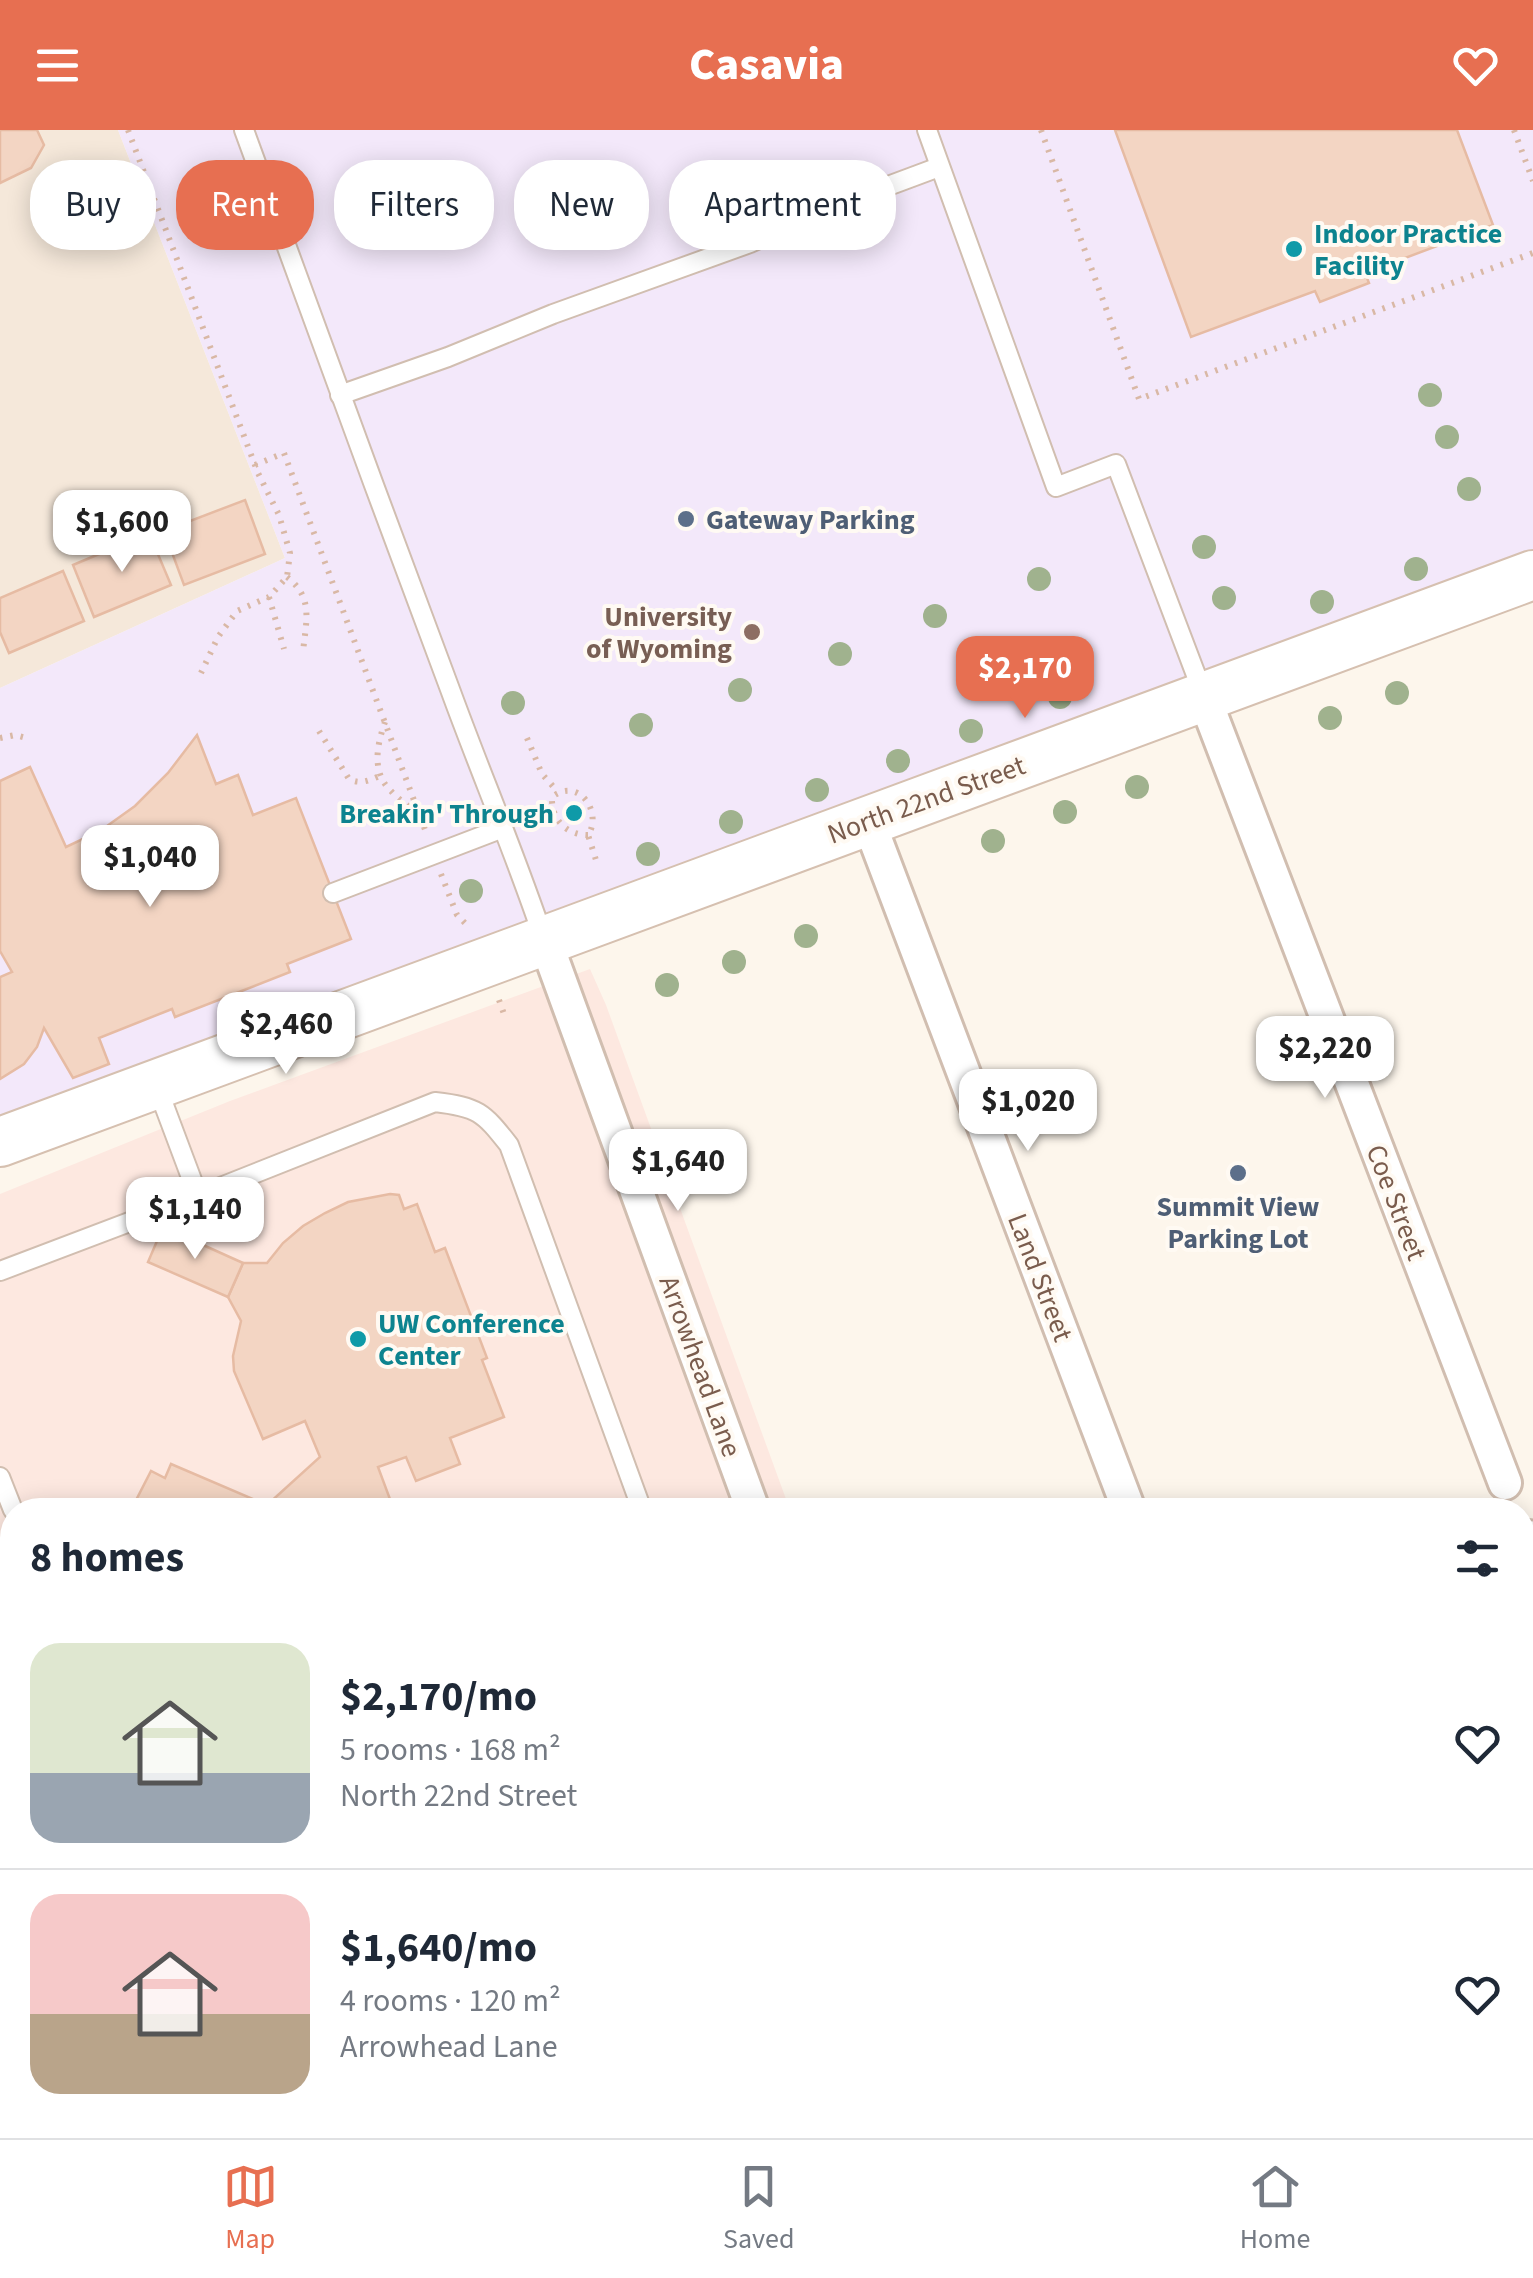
<!DOCTYPE html>
<html lang="en">
<head>
<meta charset="utf-8">
<style>
  body { margin:0; font-family:"Source Sans 3",sans-serif; background:#f6f6f7; color:#1f2937; height:100vh; display:flex; flex-direction:column; font-size:38px; white-space:nowrap }
  * { box-sizing:border-box; margin:0 }
  p { font-size:32px; color:#747a83 }
  .icon { flex:none; width:55px; height:55px; fill:none; stroke:currentColor; stroke-width:2; stroke-linecap:round; stroke-linejoin:round }
  .map { position:relative; flex:1; overflow:hidden }
  .panel { position:absolute; left:0px; top:1368px; width:1535px; height:642px; display:flex; flex-direction:column; background:#fff; border-radius:40px 40px 0 0; box-shadow:0 5px 25px #0003 }
  .panel>* { flex:none }
  .top-card { position:absolute; left:30px; top:30px; width:1000px; height:90px; display:flex; gap:20px }
  .price { position:absolute; translate:-50% -85px; padding:0 22px; border-radius:20px; background:#fff; color:#222; font-size:32px; line-height:65px; filter:drop-shadow(0 2px 5px #0008) }
  .price::after { content:''; position:absolute; left:50%; top:60px; width:30px; height:22px; margin-left:-15px; background:inherit; clip-path:polygon(0 0,100% 0,50% 100%) }
  .price.on { background:#e76f51; color:#fff }
  ul { padding:0; list-style:none }
  li { display:flex; align-items:center; gap:30px; height:250px; padding:0 30px }
  li+li { border-top:2px solid #e0e1e3 }
  li span { display:grid; place-items:center; flex:none; width:280px; height:200px; border-radius:30px; color:#555 }
  li>.icon { margin-inline-start:auto }
  span .icon { width:120px; height:120px; fill:#fffc; stroke-width:1 }
  li b { font-size:42px }
  h2 { display:flex; justify-content:space-between; align-items:center; height:120px; padding:0 30px; font-size:42px }
  .tag { padding:0 35px; border-radius:40px; background:#fff; box-shadow:0 5px 25px #0003; font-size:35px; line-height:90px }
  .tag.on { background:#e76f51; color:#fff }
  header { display:flex; justify-content:space-between; align-items:center; height:130px; padding:0 30px; background:#e76f51; color:#fff; font-size:45px; font-weight:800 }
  .dock { display:flex; justify-content:space-around; align-items:center; height:140px; border-top:2px solid #e0e1e3; background:#fff; font-size:28px; color:#747a83 }
  .dock a { display:grid; justify-items:center; gap:5px }
  .dock .on { color:#e76f51 }
  .map>svg:first-child { display:block }
  .residential { fill:#f5e8da }
  .commercial { fill:#fde8e0 }
  .education { fill:#f3e8fa }
  .building { fill:#f3d5c3; stroke:#e6bba3; stroke-width:2.5 }
  .lines { fill:none; stroke-linecap:round; stroke-linejoin:round }
  .lane-casing { stroke:#d1beb0; stroke-width:22 }
  .street-casing { stroke:#d1beb0; stroke-width:38 }
  .secondary-casing { stroke:#d6c0b0; stroke-width:52 }
  .primary-casing { stroke:#dad1cd; stroke-width:58 }
  .path { stroke:#d9b8a5; stroke-width:6; stroke-dasharray:2.5 8; stroke-linecap:butt }
  .lane { stroke:#fff; stroke-width:18 }
  .street { stroke:#fff; stroke-width:32 }
  .secondary { stroke:#fff; stroke-width:48 }
  .primary { stroke:#fbd9a5; stroke-width:52 }
  .tree { fill:#a0b28e }
  .culture-dot { fill:#0f9aa8; stroke:#fffaf3; stroke-width:4 }
  .service-dot { fill:#5c6f8a; stroke:#fffaf3; stroke-width:4 }
  .education-dot { fill:#8d6e63; stroke:#fffaf3; stroke-width:4 }
  .labels { text-anchor:middle; stroke-width:8; stroke-linejoin:round; paint-order:stroke }
  .culture-label { font-size:28px; font-weight:bold; fill:#0d838f; stroke:#fffaf3; text-anchor:start }
  .service-label { font-size:28px; font-weight:bold; fill:#4e5e75; stroke:#fffaf3; text-anchor:start }
  .education-label { font-size:28px; font-weight:bold; fill:#785e54; stroke:#fffaf3; text-anchor:end }
  .street-label { font-size:28px; fill:#7a5c4d; stroke:#fffaf3 }
</style>
</head>
<body>
<header><svg class="icon" aria-label="menu" viewBox="0 0 24 24"><path d="M4 6h16M4 12h16M4 18h16"/></svg>Casavia<svg class="icon" aria-label="heart" viewBox="0 0 24 24"><path d="M12 20l-8-8c-3-5 5-10 8-4 3-6 11-1 8 4z"/></svg></header>
<div class="map">
<svg width="1533" height="2008" viewBox="0 0 1533 2008">
  <rect width="100%" height="100%" fill="#fdf6ec"/>
  <!-- residential -->
  <g class="residential">
    <polygon points="0,0 118,0 285,428 0,558"/>
    <polygon points="1533,1444 1533,1573 1522,1545 1523,1448"/>
    <polygon points="1533,1971 1533,2008 1432,2008 1460,1998 1522,1998 1523,1975"/>
  </g>
  <!-- commercial -->
  <polygon class="commercial" points="590,839 606,875 790,1380 12,1380 12,1998 1012,1998 1016,2008 0,2008 0,1064 230,971"/>
  <!-- education -->
  <polygon class="education" points="118,0 1533,0 1533,445 0,1011 0,558 285,428"/>
  <!-- building -->
  <g class="building">
    <polygon points="0,0 37,0 44,15 31,38 0,53"/>
    <polygon points="1115,0 1457,0 1493,95 1365,143 1369,153 1320,172 1315,161 1191,207"/>
    <polygon points="245,370 265,424 184,455 164,401"/>
    <polygon points="149,403 171,455 94,487 73,435"/>
    <polygon points="63,441 84,491 9,523 0,502 0,468"/>
    <polygon points="197,605 216,654 238,645 253,685 296,668 351,809 287,834 290,842 175,887 172,879 99,908 109,934 73,948 44,898 37,917 24,934 0,949 0,847 12,842 0,821 0,651 30,637 66,717 100,701 135,676 168,643"/>
    <polygon points="390,1064 399,1065 404,1079 417,1074 435,1122 445,1118 487,1228 482,1230 504,1287 450,1308 460,1334 416,1351 406,1327 378,1337 394,1380 277,1380 267,1375 320,1327 305,1291 263,1309 234,1241 233,1226 241,1191 228,1167 243,1133 267,1133 283,1113 303,1096 325,1083 348,1072"/>
    <polygon points="163,1097 243,1133 228,1167 148,1132"/>
    <polygon points="171,1334 267,1375 277,1380 131,1380 151,1341 165,1348"/>
    <polygon points="212,1998 315,1998 319,2008 216,2008"/>
    <polygon points="819,1998 898,1998 902,2008 792,2008"/>
  </g>
  <g class="lines">
    <!-- lane casing -->
    <g class="lane-casing">
      <g id="lane">
        <path d="M244,0C312,188 381,375 451,562C481,644 516,726 544,810"/>
        <polyline points="927,0 1056,357 1116,334 1204,566"/>
        <polyline points="340,265 448,227 553,184 750,113 829,78 939,37"/>
        <polyline points="333,763 503,698"/>
        <polyline points="156,954 198,1066"/>
        <path d="M0,1141L198,1066L435,972C478,977 483,982 509,1015L642,1380"/>
        <polyline points="0,1347 13,1380"/>
        <polyline points="0,1631 12,1630"/>
        <polyline points="577,1998 581,2008"/>
        <polyline points="625,2008 645,1998"/>
      </g>
    </g>
    <!-- street casing -->
    <g class="street-casing">
      <g id="street">
        <polyline points="1204,567 1505,1353"/>
        <polyline points="868,690 1129,1380"/>
        <polyline points="545,810 753,1380"/>
        <polyline points="1522,1408 1529,1407 1533,1408"/>
        <polyline points="979,1998 983,2008"/>
        <polyline points="1363,1998 1367,2008"/>
      </g>
    </g>
    <!-- secondary casing -->
    <g class="secondary-casing">
      <polyline id="secondary" points="0,1012 1533,445"/>
    </g>
    <!-- primary casing -->
    <g class="primary-casing">
      <g id="primary">
        <polyline points="0,1722 12,1754"/>
        <polyline points="107,1998 111,2008"/>
      </g>
    </g>
    <!-- path -->
    <g class="path">
      <polyline points="128,0 258,343 279,385 290,423 287,447 269,467 237,481 218,507 201,543"/>
      <polyline points="1041,0 1139,269 1533,123"/>
      <polyline points="1514,0 1533,51"/>
      <polyline points="255,335 284,323 427,705"/>
      <path d="M287,447C314,468 306,491 303,522"/>
      <polyline points="269,467 284,519"/>
      <path d="M385,592C377,615 371,642 391,661C398,669 408,675 416,683"/>
      <path d="M319,601L349,649C361,655 369,650 380,646"/>
      <polyline points="0,608 15,605 30,609"/>
      <polyline points="527,608 542,644 558,662"/>
      <path d="M588,705C566,705 551,689 552,667C579,646 603,683 588,705L596,730"/>
      <polyline points="441,744 457,785 470,798"/>
      <polyline points="499,870 504,884"/>
    </g>
    <!-- lane -->
    <use href="#lane" class="lane"/>
    <!-- street -->
    <use href="#street" class="street"/>
    <!-- secondary -->
    <use href="#secondary" class="secondary"/>
    <!-- primary -->
    <use href="#primary" class="primary"/>
  </g>
  <!-- trees -->
  <g class="tree">
    <circle cx="1430" cy="265" r="12"/>
    <circle cx="1447" cy="307" r="12"/>
    <circle cx="1469" cy="359" r="12"/>
    <circle cx="1204" cy="417" r="12"/>
    <circle cx="1416" cy="439" r="12"/>
    <circle cx="1039" cy="449" r="12"/>
    <circle cx="1224" cy="468" r="12"/>
    <circle cx="1322" cy="472" r="12"/>
    <circle cx="935" cy="486" r="12"/>
    <circle cx="840" cy="524" r="12"/>
    <circle cx="740" cy="560" r="12"/>
    <circle cx="1397" cy="563" r="12"/>
    <circle cx="1060" cy="567" r="12"/>
    <circle cx="513" cy="573" r="12"/>
    <circle cx="1330" cy="588" r="12"/>
    <circle cx="641" cy="595" r="12"/>
    <circle cx="971" cy="601" r="12"/>
    <circle cx="898" cy="631" r="12"/>
    <circle cx="1137" cy="657" r="12"/>
    <circle cx="817" cy="660" r="12"/>
    <circle cx="1065" cy="682" r="12"/>
    <circle cx="731" cy="692" r="12"/>
    <circle cx="993" cy="711" r="12"/>
    <circle cx="648" cy="724" r="12"/>
    <circle cx="471" cy="761" r="12"/>
    <circle cx="806" cy="806" r="12"/>
    <circle cx="734" cy="832" r="12"/>
    <circle cx="667" cy="855" r="12"/>
  </g>
  <!-- markers -->
  <g class="culture-dot">
    <circle cx="1294" cy="119" r="10"/>
    <circle cx="574" cy="683" r="10"/>
    <circle cx="358" cy="1209" r="10"/>
  </g>
  <g class="service-dot">
    <circle cx="686" cy="389" r="10"/>
    <circle cx="1238" cy="1043" r="10"/>
  </g>
  <circle class="education-dot" cx="752" cy="502" r="10"/>
  <g class="labels">
    <!-- culture labels -->
    <g class="culture-label">
      <text x="1314" y="113">Indoor Practice<tspan x="1314" dy="32">Facility</tspan></text>
      <text x="554" y="693" text-anchor="end">Breakin' Through</text>
      <text x="378" y="1203">UW Conference<tspan x="378" dy="32">Center</tspan></text>
    </g>
    <!-- service labels -->
    <g class="service-label">
      <text x="706" y="399">Gateway Parking</text>
      <text x="1238" y="1086" text-anchor="middle">Summit View<tspan x="1238" dy="32">Parking Lot</tspan></text>
    </g>
    <!-- education labels -->
    <g class="education-label">
      <text x="732" y="496">University<tspan x="732" dy="32">of Wyoming</tspan></text>
    </g>
    <!-- street labels -->
    <g class="street-label">
      <text transform="translate(926 669) rotate(-20)" y="10">North 22nd Street</text>
      <text transform="translate(1397 1072) rotate(69)" y="10">Coe Street</text>
      <text transform="translate(1041 1147) rotate(69)" y="10">Land Street</text>
      <text transform="translate(701 1236) rotate(70)" y="10">Arrowhead Lane</text>
    </g>
  </g>
</svg>
<b class="price" style="left:122px;top:445px">$1,600</b>
<b class="price on" style="left:1025px;top:591px">$2,170</b>
<b class="price" style="left:150px;top:780px">$1,040</b>
<b class="price" style="left:286px;top:947px">$2,460</b>
<b class="price" style="left:1325px;top:971px">$2,220</b>
<b class="price" style="left:1028px;top:1024px">$1,020</b>
<b class="price" style="left:678px;top:1084px">$1,640</b>
<b class="price" style="left:195px;top:1132px">$1,140</b>
<div class="top-card">
<a class="tag">Buy</a>
<a class="tag on">Rent</a>
<a class="tag">Filters</a>
<a class="tag">New</a>
<a class="tag">Apartment</a>
</div>
<section class="panel">
<h2>8 homes<svg class="icon" aria-label="filters" viewBox="0 0 24 24"><path d="M4 7h16M4 17h16"/><circle cx="9" cy="7" r="2"/><circle cx="15" cy="17" r="2"/></svg></h2>
<ul>
<li><span style="background:linear-gradient(#dfe7d0 65%,#9aa5b1 0)"><svg class="icon" aria-label="home" viewBox="0 0 24 24"><path d="M3 11l9-7 9 7M6 9v11h12V9"/></svg></span><div><b>$2,170/mo</b><p>5 rooms · 168 m²</p><p>North 22nd Street</p></div><svg class="icon" aria-label="heart" viewBox="0 0 24 24"><path d="M12 20l-8-8c-3-5 5-10 8-4 3-6 11-1 8 4z"/></svg></li>
<li><span style="background:linear-gradient(#f6c9c9 60%,#b9a48a 0)"><svg class="icon" aria-label="home" viewBox="0 0 24 24"><path d="M3 11l9-7 9 7M6 9v11h12V9"/></svg></span><div><b>$1,640/mo</b><p>4 rooms · 120 m²</p><p>Arrowhead Lane</p></div><svg class="icon" aria-label="heart" viewBox="0 0 24 24"><path d="M12 20l-8-8c-3-5 5-10 8-4 3-6 11-1 8 4z"/></svg></li>
</ul>
</section>
</div>
<nav class="dock">
<a class="on"><svg class="icon" aria-label="map" viewBox="0 0 24 24"><path d="M3 6l6-2 6 2 6-2v14l-6 2-6-2-6 2zM9 4v14M15 6v14"/></svg>Map</a>
<a><svg class="icon" aria-label="saved" viewBox="0 0 24 24"><path d="M7 4h10v16l-5-4-5 4z"/></svg>Saved</a>
<a><svg class="icon" aria-label="home" viewBox="0 0 24 24"><path d="M3 11l9-7 9 7M6 9v11h12V9"/></svg>Home</a>
</nav>
</body>
</html>
